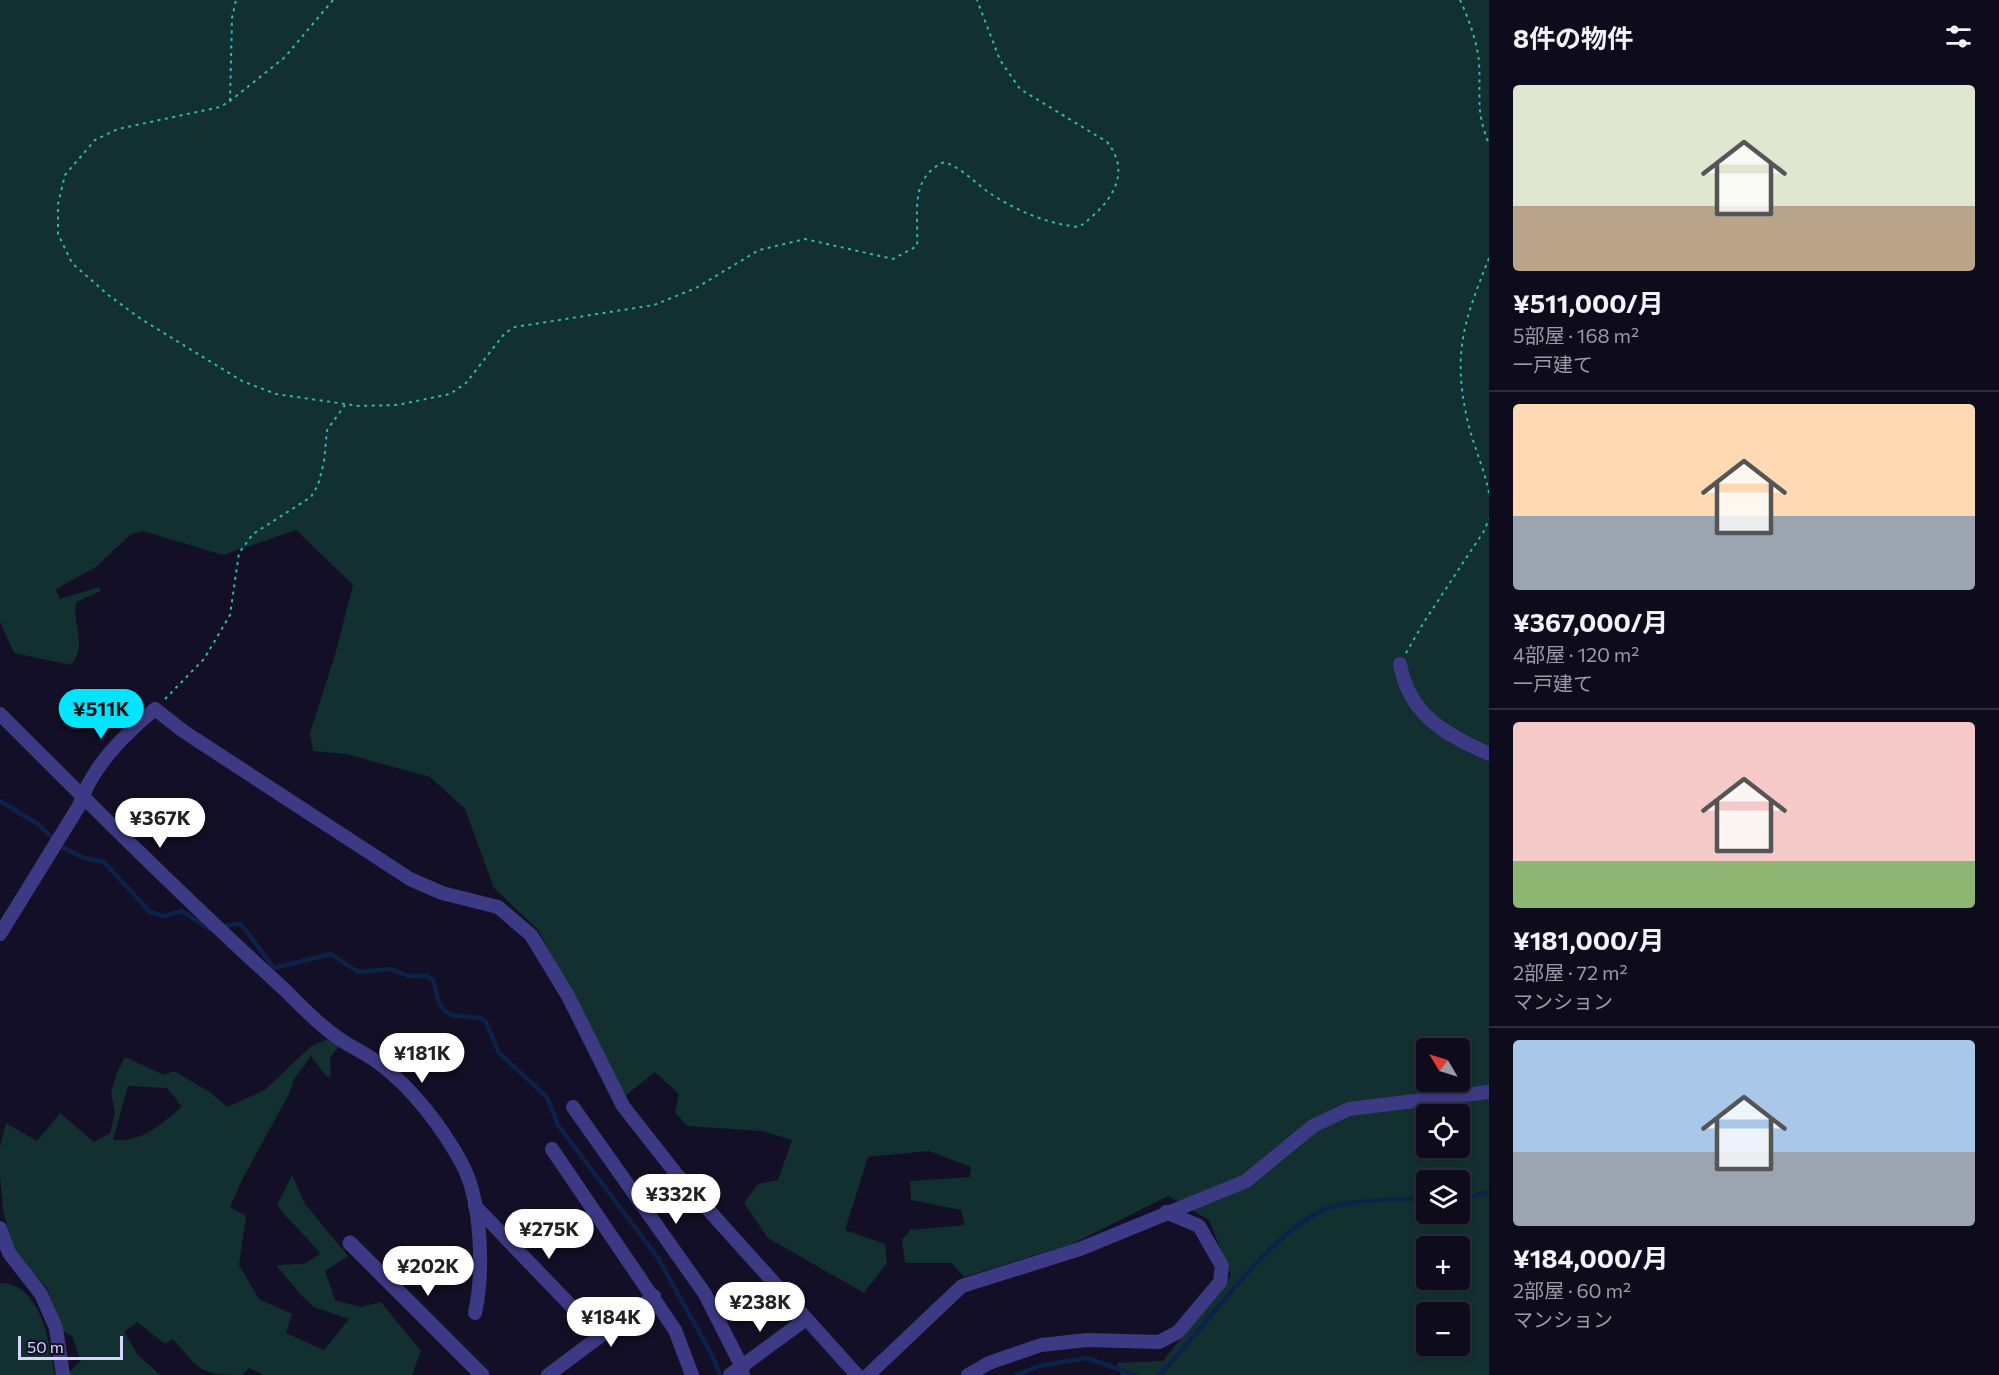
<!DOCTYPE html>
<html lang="ja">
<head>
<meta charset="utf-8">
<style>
  body { margin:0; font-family:Commissioner,"Noto Sans JP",sans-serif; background:#171425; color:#f1f3f6; height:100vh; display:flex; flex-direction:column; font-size:22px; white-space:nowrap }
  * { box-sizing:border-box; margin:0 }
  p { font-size:20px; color:#9b9ba3 }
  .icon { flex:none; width:33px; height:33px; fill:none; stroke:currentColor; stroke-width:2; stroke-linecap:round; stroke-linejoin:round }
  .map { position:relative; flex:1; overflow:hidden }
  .side { display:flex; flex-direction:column; background:#0e0b1c; width:510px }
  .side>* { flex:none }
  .needle { width:39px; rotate:308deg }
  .tools { position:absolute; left:1416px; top:1038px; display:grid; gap:12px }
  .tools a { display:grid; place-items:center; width:54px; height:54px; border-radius:6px; background:#0e0b1c; box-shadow:0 3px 9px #0003,0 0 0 2px #2e2b3b; font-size:30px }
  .scale { position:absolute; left:18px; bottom:15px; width:105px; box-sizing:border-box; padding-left:6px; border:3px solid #d9d4ff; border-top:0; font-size:16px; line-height:21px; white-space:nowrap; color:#d9d4ff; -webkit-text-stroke:4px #130f26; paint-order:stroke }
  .price { position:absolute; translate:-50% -51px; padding:0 14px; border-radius:21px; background:#fff; color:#222; font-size:20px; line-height:39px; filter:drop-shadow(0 2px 3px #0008) }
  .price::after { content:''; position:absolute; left:50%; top:36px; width:18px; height:14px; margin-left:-9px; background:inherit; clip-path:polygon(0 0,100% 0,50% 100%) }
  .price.active { background:#00e5ff; color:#111 }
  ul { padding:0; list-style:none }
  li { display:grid; align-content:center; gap:12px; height:318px; padding:0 24px }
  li+li { border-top:2px solid #2e2b3b }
  li span { display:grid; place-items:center; height:186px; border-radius:6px; color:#555 }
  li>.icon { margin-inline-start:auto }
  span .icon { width:108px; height:108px; fill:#fffc; stroke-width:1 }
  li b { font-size:26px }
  h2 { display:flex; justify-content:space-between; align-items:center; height:72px; padding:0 24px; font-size:26px }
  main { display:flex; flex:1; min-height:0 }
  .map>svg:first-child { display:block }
  .green { fill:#12302f; fill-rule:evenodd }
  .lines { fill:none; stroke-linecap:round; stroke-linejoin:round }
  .stream { stroke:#0c2248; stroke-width:4.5 }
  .path { stroke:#2fb8b0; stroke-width:2; stroke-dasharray:3 4.5; stroke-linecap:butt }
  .minor { stroke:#3d3a85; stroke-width:14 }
  .tertiary { stroke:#3d3a85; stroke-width:15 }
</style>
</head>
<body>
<main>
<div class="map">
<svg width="1489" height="1375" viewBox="0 0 1489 1375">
  <rect width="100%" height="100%" fill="#130f26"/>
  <!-- green -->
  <g class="green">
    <path d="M0,0H1489V1375H1121L1117,1363L1163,1361L1231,1275L1209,1220L1168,1196L1072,1244L964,1277L952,1263H905L902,1240L910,1230L965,1225L961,1210L911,1200L910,1181L970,1177L971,1167L929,1151L868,1157L845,1230L885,1244L887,1263L864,1293L768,1238L744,1203L758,1184L778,1180L792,1140L762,1131L687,1126L675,1112L679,1094L655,1072L625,1096L538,930L494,888L465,809L430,777L346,754L313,751L310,733L335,655L353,585L296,530L223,555L143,531L131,534L96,567L56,589L60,599L99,587L101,591L76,602C72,624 88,645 71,665L14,653L0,622ZM1426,1048H1460V1082H1426ZM1426,1114H1460V1148H1426ZM1426,1180H1460V1214H1426ZM1426,1246H1460V1280H1426ZM1426,1312H1460V1346H1426Z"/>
    <path d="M328,1039L339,1046L330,1058L331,1077L326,1076L311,1056L294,1079L289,1094L242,1180L230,1207L246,1216L239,1265L259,1299L292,1314L286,1333L324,1350L349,1319L314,1307L301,1295L276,1265L304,1264L320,1254C307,1236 290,1223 277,1205L292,1175L305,1204L348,1256L325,1271L335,1300L361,1307L381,1302L421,1351L412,1375H264L249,1368L242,1375C199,1375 201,1371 173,1339L165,1344L137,1322L124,1332L138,1355L160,1375H69V1372L81,1361L72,1336L63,1331L47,1288L14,1252L3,1210L0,1175V1147L6,1123L37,1141L60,1113L94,1142L110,1133L115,1112L111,1093L117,1073L125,1057L164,1075L174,1071L210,1092L227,1107L265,1090L310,1047ZM128,1086L167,1088L182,1107C159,1125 144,1142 113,1140Z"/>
    <path d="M0,1283C41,1283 50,1343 55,1375H0Z"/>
  </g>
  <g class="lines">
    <!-- stream -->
    <g class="stream">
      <polyline points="0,801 38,824 62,847 84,858 104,862 150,912 163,916 182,911 209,929 213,928"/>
      <polyline points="221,926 241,924 274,968 331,954 358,972 390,969 409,976 427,976 433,980 439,1003 445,1011 451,1015 480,1018 486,1022 499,1053 547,1097 558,1125 658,1258 713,1357 720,1375"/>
      <polyline points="1460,1199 1489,1192"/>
      <polyline points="1016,1375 1039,1366 1087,1358 1136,1375"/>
      <path d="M1159,1375C1205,1330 1274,1222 1335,1206C1365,1199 1396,1199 1426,1199"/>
    </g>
    <!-- path -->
    <g class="path">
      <path d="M333,0L285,57L230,101L220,107L118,129L95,140L65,175L58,204V234L72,263L107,294L141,319L242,381L276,394L359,406L397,405L450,394L466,383L505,333L515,327L654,305L696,288L759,250L805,239L893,259L917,246C919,214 908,179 944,162C962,168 975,183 991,194C1017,211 1048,224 1079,227C1108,206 1134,175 1107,142L1020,89L1000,60L977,0"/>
      <path d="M1460,0C1469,19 1477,42 1479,62C1481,96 1475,110 1489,144"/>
      <polyline points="230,101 232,18 236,0"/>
      <path d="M1489,258C1465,319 1452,352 1467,418C1472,443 1484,467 1489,493"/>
      <polyline points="1406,653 1424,622 1484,531 1489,519"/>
      <polyline points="165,699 204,659 230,615 239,553 253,534 311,497 318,485 324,462 327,430 345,405"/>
    </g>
    <!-- minor -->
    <g class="minor">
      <path d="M1400,664C1409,715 1445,734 1489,754"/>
      <path d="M0,714C93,807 187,901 284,989C300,1005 316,1022 334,1035C348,1046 366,1053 380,1064C412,1088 442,1127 461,1162C482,1199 484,1272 475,1313"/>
      <path d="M0,934L79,806C92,766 124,735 155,709L183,731L410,879L442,893L498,907L531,935L568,996L623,1106L678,1176L857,1375"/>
      <polyline points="573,1107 705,1294 742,1367 743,1375"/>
      <polyline points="552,1149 675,1330 692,1375"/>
      <polyline points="475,1206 600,1336"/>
      <polyline points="0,1228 9,1253 41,1294 56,1328 63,1375"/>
      <polyline points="548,1375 654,1296"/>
      <polyline points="730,1375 806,1319"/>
      <polyline points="868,1375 962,1286 1080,1249 1246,1181 1313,1126 1349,1109 1489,1092"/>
      <polyline points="968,1375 989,1363 1041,1345 1087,1340 1159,1342 1178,1332 1220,1282 1222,1266 1199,1226 1166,1212"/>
    </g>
    <!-- tertiary -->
    <polyline class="tertiary" points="350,1243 482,1375"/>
  </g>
</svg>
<div class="tools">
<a><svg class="needle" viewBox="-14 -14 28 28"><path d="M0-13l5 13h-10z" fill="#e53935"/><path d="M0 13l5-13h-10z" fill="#9b9ba3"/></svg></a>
<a><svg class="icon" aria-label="locate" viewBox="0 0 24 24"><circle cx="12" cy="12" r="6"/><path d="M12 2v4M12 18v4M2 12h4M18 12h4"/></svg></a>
<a><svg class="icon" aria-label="layers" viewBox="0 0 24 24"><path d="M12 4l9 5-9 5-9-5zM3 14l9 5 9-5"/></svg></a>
<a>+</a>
<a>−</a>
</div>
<div class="scale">50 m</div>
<b class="price active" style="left:101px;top:740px">¥511K</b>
<b class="price" style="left:160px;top:849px">¥367K</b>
<b class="price" style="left:422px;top:1084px">¥181K</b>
<b class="price" style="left:676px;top:1225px">¥332K</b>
<b class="price" style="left:549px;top:1260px">¥275K</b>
<b class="price" style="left:428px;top:1297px">¥202K</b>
<b class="price" style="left:760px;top:1333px">¥238K</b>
<b class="price" style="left:611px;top:1348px">¥184K</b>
</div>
<section class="side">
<h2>8件の物件<svg class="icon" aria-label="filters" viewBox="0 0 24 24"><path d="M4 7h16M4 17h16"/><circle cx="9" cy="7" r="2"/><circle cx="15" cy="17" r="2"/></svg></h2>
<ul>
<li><span style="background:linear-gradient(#dfe7d0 65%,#b9a48a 0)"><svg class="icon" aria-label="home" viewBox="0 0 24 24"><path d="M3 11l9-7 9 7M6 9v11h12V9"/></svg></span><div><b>¥511,000/月</b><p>5部屋 · 168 m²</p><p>一戸建て</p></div></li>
<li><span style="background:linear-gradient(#ffd9b3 60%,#9aa5b1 0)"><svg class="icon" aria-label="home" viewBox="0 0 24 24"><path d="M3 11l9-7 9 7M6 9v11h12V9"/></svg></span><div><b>¥367,000/月</b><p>4部屋 · 120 m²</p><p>一戸建て</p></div></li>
<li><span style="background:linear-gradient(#f6c9c9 75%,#8fb573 0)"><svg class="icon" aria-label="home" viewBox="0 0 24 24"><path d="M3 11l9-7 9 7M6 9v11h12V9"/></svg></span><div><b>¥181,000/月</b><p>2部屋 · 72 m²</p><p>マンション</p></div></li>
<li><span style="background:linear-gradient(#a9c7e8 60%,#9aa5b1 0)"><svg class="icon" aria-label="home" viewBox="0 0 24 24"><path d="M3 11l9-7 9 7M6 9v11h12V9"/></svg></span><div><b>¥184,000/月</b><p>2部屋 · 60 m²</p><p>マンション</p></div></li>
</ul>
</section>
</main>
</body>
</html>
